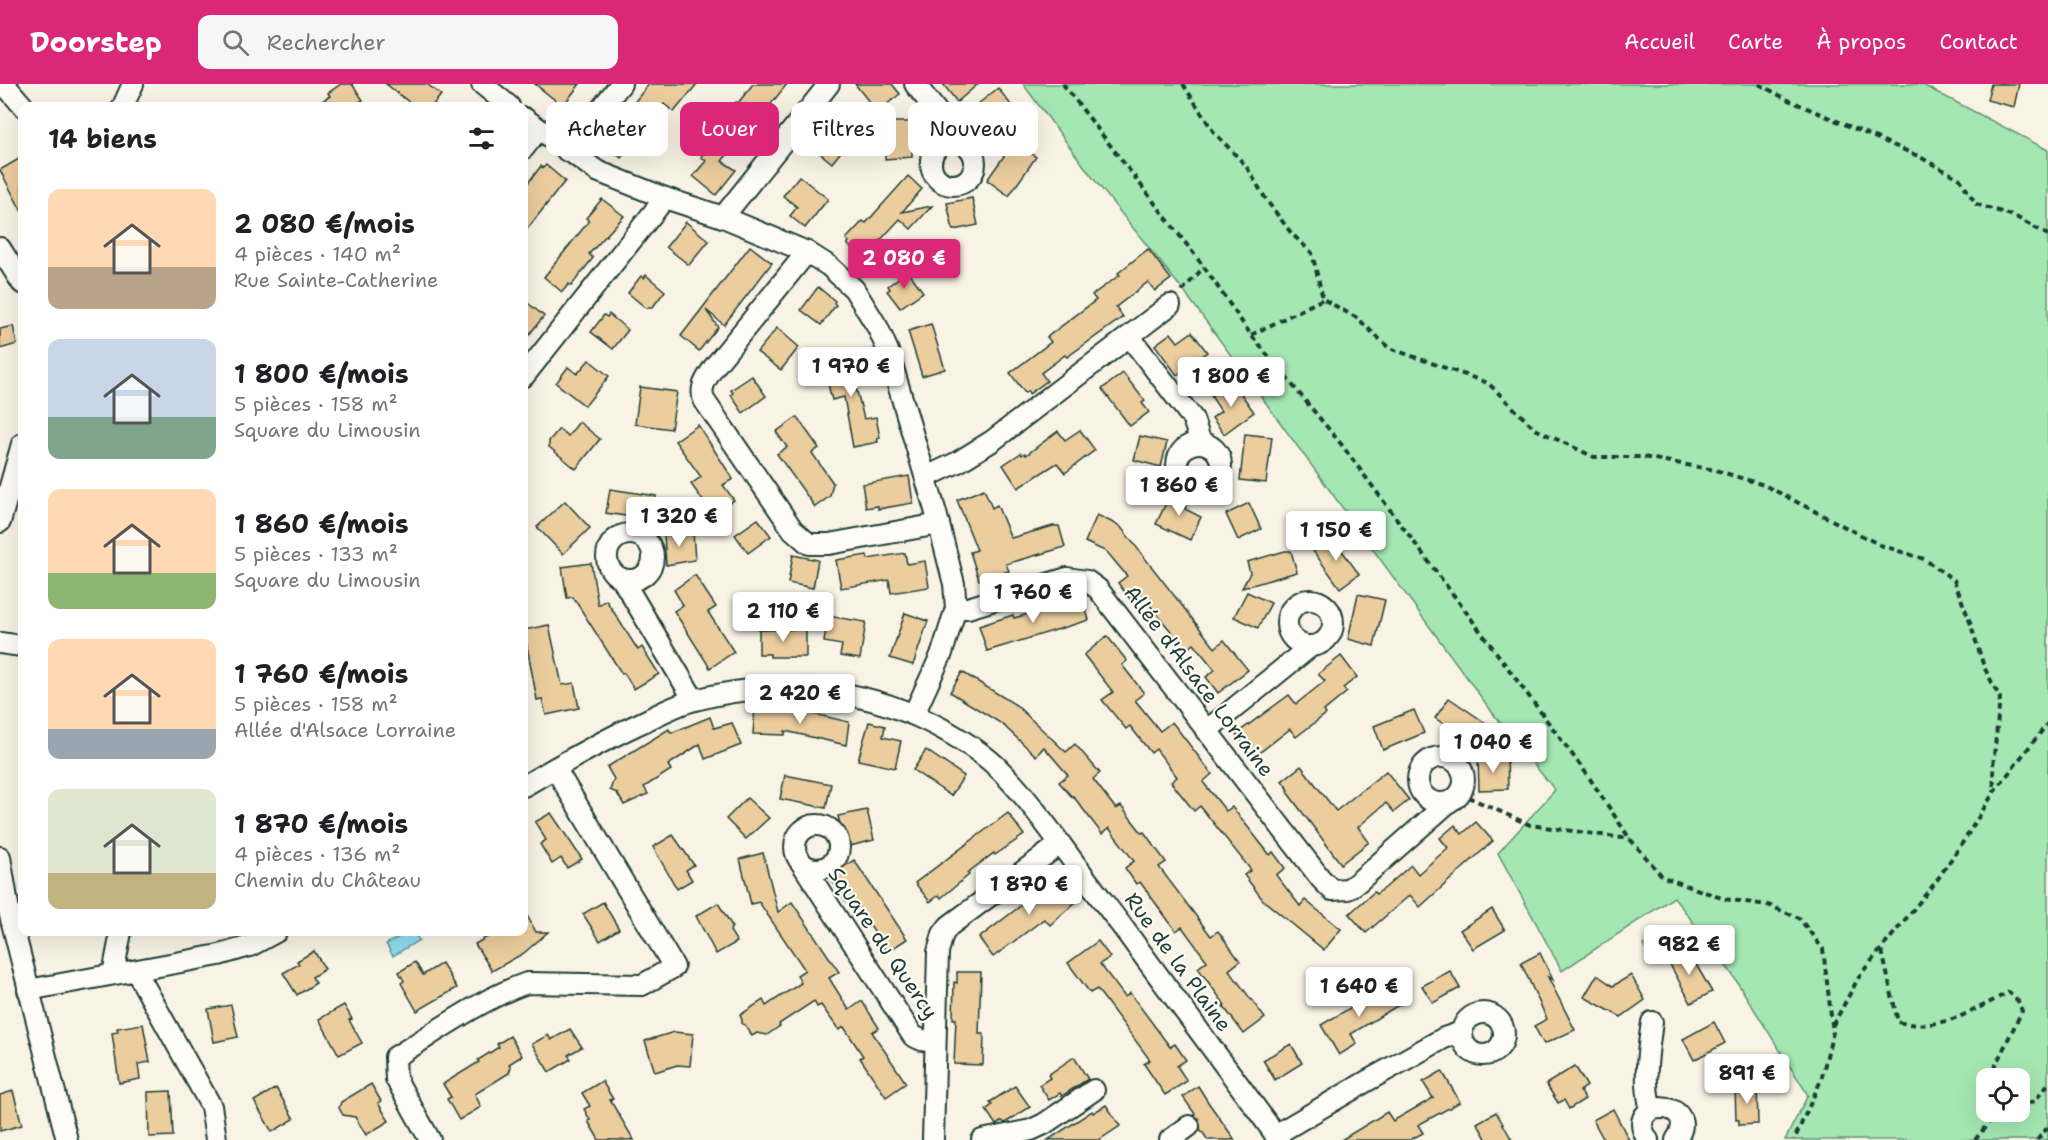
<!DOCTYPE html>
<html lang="fr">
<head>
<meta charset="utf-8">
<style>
  body { margin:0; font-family:"Shantell Sans",sans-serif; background:#f6f6f6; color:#202124; height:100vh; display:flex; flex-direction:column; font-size:22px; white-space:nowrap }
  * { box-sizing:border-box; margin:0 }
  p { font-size:20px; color:#757577 }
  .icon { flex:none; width:33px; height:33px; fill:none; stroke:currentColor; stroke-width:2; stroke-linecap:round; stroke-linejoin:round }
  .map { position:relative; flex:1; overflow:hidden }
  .panel { position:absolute; left:18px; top:18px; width:510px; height:834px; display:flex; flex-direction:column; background:#fff; border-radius:12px; box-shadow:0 6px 24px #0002 }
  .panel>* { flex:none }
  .top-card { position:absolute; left:546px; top:18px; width:570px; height:54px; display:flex; gap:12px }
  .controls { position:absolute; left:1976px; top:984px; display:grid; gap:12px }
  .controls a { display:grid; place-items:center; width:54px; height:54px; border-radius:12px; background:#fff; box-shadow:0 6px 24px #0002; font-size:30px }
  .price { position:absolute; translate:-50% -51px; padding:0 14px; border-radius:6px; background:#fff; color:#222; font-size:20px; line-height:39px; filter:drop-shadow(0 2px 3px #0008) }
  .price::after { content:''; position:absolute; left:50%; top:36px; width:18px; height:14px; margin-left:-9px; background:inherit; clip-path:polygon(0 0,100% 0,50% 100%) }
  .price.on { background:#db2777; color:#fff }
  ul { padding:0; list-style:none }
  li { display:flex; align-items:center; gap:18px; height:150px; padding:0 30px }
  li span { display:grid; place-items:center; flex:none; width:168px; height:120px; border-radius:12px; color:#555 }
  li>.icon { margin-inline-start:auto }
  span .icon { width:72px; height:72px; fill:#fffc; stroke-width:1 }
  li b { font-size:26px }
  h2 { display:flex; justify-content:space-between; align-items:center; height:72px; padding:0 30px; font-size:26px }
  .pill { padding:0 21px; border-radius:12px; background:#fff; box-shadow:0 6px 24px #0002; font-size:21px; line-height:54px }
  .pill.on { background:#db2777; color:#fff }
  header { display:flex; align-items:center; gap:36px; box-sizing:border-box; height:84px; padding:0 30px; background:#db2777; color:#fff }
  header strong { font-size:28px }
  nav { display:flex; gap:33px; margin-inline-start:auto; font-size:21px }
  .search { width:420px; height:54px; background:#f6f6f6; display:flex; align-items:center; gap:15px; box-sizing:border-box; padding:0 21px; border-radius:12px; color:#757577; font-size:22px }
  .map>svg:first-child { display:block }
  .green { fill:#a4e7b2; stroke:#629273; stroke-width:1.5; fill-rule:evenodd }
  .water { fill:#90dcf1; stroke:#639ca5; stroke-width:1.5 }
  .building { fill:#ebcd9e; stroke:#1f3d34; stroke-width:1.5 }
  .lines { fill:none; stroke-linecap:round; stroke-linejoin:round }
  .minor-casing { stroke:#1f3d34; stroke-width:24 }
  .path { stroke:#1f3d34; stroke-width:4; stroke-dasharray:6 4.5; stroke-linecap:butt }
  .minor { stroke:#fdfcf7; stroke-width:20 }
  .labels { text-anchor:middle; stroke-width:4.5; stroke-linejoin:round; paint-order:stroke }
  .street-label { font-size:21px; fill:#1f3d34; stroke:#fdfcf7 }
</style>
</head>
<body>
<header>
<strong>Doorstep</strong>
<div class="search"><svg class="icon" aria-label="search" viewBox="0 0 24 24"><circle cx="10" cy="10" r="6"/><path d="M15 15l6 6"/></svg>Rechercher</div>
<nav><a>Accueil</a><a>Carte</a><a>À propos</a><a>Contact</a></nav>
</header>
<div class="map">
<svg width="2048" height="1056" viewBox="0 0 2048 1056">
  <rect width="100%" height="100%" fill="#f9f3e5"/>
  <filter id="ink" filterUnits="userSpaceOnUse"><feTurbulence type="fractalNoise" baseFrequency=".0167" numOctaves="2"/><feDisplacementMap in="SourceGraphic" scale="12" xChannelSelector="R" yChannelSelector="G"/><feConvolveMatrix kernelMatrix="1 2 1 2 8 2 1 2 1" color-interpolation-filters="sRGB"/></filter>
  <g filter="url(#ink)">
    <!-- green -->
    <path class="green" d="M1023,0H1921L2048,66V1056H1785L1808,1011L1732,890L1674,813L1562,887L1498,769L1555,706L1503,643L1186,210L1093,94ZM1986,994H2019V1028H1986Z"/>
    <!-- water -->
    <g class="water">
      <polygon points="408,848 414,848 419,856 393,872 386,860"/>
      <polygon points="1663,850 1668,860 1648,871 1643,861"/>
    </g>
    <!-- building -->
    <g class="building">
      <polygon points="341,0 352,0 363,16 353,22 314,22 330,12 328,9"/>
      <polygon points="386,0 427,0 441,11 432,22 414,22"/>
      <polygon points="535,0 580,0 565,19 563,17 560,20"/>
      <polygon points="649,0 697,0 674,28 664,20 621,74 600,57 622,29 624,31"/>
      <polygon points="753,0 787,0 758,36 765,41 753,57 744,50 722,77 736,86 716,111 693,92 706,77 701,73 718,52 712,47 736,18 738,19"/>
      <polygon points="855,0 892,0 900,10 877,28"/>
      <polygon points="943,0 978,0 957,18"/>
      <polygon points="1991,0 2019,0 2014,23 1987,16"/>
      <polygon points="998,4 1021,34 1002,49 1036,73 1009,112 987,96 1004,72 975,34 977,32 985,37 989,34 978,20"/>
      <polygon points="885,38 912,38 912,73 885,75"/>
      <polygon points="828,43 848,59 832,79 810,61 824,44 826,46"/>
      <polygon points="22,73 22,128 0,86"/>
      <polygon points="546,81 565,97 524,149 524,104 541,82 543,84"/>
      <polygon points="799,92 828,115 805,144 790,132 797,123 783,112"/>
      <polygon points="908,92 922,105 902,128 932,122 911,145 900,135 863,175 847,160 849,158 846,155 863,137 866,139"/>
      <polygon points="972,114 978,141 953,146 947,119"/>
      <polygon points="602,115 624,132 589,170 593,174 571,202 569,200 562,208 544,193 589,137 586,134"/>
      <polygon points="686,138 709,157 689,181 666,163"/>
      <polygon points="750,162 772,179 724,241 706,226 718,243 699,267 681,252"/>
      <polygon points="1148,165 1171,195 1155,207 1148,198 1116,223 1123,233 1067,273 1065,271 1041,289 1047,297 1029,310 1028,307 1025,309 1010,289 1051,258 1047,253 1096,216 1092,211 1120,191 1118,189"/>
      <polygon points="908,187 923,208 900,224 887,207 890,205 888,202"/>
      <polygon points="646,191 665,207 652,224 646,224 628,209 641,192 644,194"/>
      <polygon points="818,203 835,217 834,219 836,221 821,241 801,226"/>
      <polygon points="524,216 544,232 524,257"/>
      <polygon points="609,230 628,246 613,265 591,248 604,231 607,233"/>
      <polygon points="931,240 945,285 922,292 908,247"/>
      <polygon points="13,242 17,260 0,265 0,245"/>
      <polygon points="777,244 799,263 781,286 757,268"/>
      <polygon points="1192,248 1207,268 1177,291 1155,261 1171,249 1178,258"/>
      <polygon points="859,270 864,290 853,293 859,315 864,335 876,333 880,354 877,355 878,358 853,363 844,313 832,316 823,280"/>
      <polygon points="589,276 609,292 585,322 556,299 568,283 577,290"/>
      <polygon points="1123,289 1145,317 1142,319 1149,328 1130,342 1102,305"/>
      <polygon points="752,292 766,312 743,329 731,311 733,309 731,306"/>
      <polygon points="1232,297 1254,328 1224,350 1212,334 1221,327 1211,312"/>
      <polygon points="640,303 677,308 671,345 635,340"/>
      <polygon points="797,333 819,364 812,369 833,399 830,412 815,423 777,370 787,363 776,348"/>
      <polygon points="579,338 600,355 576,385 549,363 549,357 559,345 568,352"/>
      <polygon points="698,341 733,395 723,401 734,416 713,431 691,400 701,393 675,357"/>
      <polygon points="1080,346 1095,366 1065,389 1057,379 1018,404 1003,381 1021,369 1022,371 1025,369 1026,371 1058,347 1065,356"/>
      <polygon points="1245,350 1272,353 1266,399 1240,396"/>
      <polygon points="1140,352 1167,358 1161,383 1134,376"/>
      <polygon points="909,392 913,419 878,425 878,422 866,424 862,400"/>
      <polygon points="610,405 656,412 652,436 606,429"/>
      <polygon points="984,405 992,424 997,421 1011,454 1053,442 1059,442 1065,463 1006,480 1009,487 979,496 970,468 977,466 957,416"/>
      <polygon points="1171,409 1177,409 1190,415 1185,425 1201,433 1190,456 1156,440"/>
      <polygon points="565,417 590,444 563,470 537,443"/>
      <polygon points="1249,419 1261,445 1238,456 1226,430"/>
      <polygon points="1097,431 1120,442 1215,564 1224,556 1248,586 1218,609 1206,593 1215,586 1194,560 1186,566 1149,520 1153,516 1148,518 1140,508 1130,515 1118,499 1127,492 1107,468 1085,458"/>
      <polygon points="758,435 771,452 748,469 735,451"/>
      <polygon points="693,448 695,476 666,481 664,450"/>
      <polygon points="1332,453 1359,490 1340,504 1313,467"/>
      <polygon points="1285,467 1291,467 1297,488 1242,504 1250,489 1247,478"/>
      <polygon points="905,469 907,480 925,477 929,503 891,509 889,496 841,504 836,476 867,471 868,475"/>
      <polygon points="793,471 818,476 813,504 788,499"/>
      <polygon points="591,479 598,521 606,516 638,566 642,563 659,590 634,605 624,589 622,590 573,513 567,514 562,483"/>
      <polygon points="695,491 716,523 708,528 734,568 710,584 674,527 683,521 674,506"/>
      <polygon points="1247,508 1271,519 1258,544 1234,533"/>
      <polygon points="1358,510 1385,516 1374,562 1348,555"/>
      <polygon points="1082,513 1089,536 987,567 979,542 1013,531 1014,534 1025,531"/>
      <polygon points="905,529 928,537 913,581 890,574"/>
      <polygon points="828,532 866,538 860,575 840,572 842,561 824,558"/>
      <polygon points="549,541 562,601 574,599 579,624 546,631 542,615 537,616 524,546"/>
      <polygon points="806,545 806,573 770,573 770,570 759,570 759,546"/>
      <polygon points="1107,552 1127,577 1122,581 1144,609 1135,616 1160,647 1172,638 1212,690 1203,698 1226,727 1232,723 1270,771 1273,768 1285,784 1276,791 1300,822 1305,816 1341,845 1324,866 1263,816 1244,791 1251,786 1200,722 1194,727 1171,698 1177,693 1156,665 1151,669 1130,642 1126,645 1102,616 1113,608 1084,571"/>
      <polygon points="1341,572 1357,593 1343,604 1347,608 1324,627 1326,630 1296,653 1290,645 1254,673 1236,650 1289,611 1296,620 1325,597 1318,590"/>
      <polygon points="962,588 1016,621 1066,668 1075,660 1100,689 1093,695 1116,725 1121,722 1142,749 1144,748 1166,778 1159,783 1211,852 1218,847 1240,877 1229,886 1265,934 1244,950 1223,922 1225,921 1198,884 1207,877 1182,843 1176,847 1140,798 1136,800 1125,784 1134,777 1109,744 1102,750 1073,712 1072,713 1059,698 1068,691 1044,663 1036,672 1002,640 950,608"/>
      <polygon points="1449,614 1487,640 1473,660 1435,634"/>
      <polygon points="755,623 797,626 849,638 846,661 785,647 785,651 753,650"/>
      <polygon points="1414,626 1424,649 1383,666 1374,642"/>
      <polygon points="710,633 714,644 732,639 741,661 705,675 700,660 668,681 671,686 644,703 648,710 624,721 617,709 610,706 614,695 607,683 669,645 671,649"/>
      <polygon points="869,638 885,642 883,653 901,657 895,684 858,676"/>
      <polygon points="926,666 964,692 951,712 913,686"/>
      <polygon points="1507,673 1508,705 1479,706 1478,674"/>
      <polygon points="1301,682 1336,727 1386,687 1409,716 1394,728 1386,719 1358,743 1369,758 1341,780 1287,708 1289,706 1282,697"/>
      <polygon points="785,691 831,700 826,724 780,715"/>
      <polygon points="747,714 769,734 746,755 726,735"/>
      <polygon points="867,726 874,756 846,763 838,732"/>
      <polygon points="551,729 582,775 567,784 561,774 552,780 540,760 546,756 535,738"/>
      <polygon points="1008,729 1024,751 995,771 994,769 967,789 969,791 941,814 939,811 930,818 915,799"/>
      <polygon points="1476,738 1493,757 1420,823 1410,811 1366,849 1349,830 1374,808 1376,810 1385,804 1411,781 1418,790 1448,764 1440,754 1455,741 1462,750"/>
      <polygon points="673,751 694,781 686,786 692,796 677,805 653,763"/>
      <polygon points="763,769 778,828 792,818 839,888 829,894 849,926 862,917 879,944 872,948 906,999 886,1013 860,974 863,972 844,943 839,946 821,921 817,923 814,917 779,940 780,942 767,951 757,949 752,952 745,941 742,940 742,936 740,931 763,916 766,922 801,899 797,891 805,886 759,818 751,820 740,775"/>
      <polygon points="854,776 907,855 887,868 852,814 846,818 829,792"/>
      <polygon points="1061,796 1078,816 1050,841 1044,835 993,873 979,854 1028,816 1025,813 1040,800 1048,808"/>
      <polygon points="603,818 619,845 600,857 583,830"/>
      <polygon points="718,819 732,842 730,847 737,858 716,870 696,832"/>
      <polygon points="1492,825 1505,846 1473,865 1460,846"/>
      <polygon points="524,826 536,848 548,848 524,869 492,887 475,860 496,848 524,848"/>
      <polygon points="1098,857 1110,873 1100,880 1125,913 1130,909 1170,963 1175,960 1186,976 1177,982 1187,997 1165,1011 1144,980 1150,976 1097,905 1090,909 1068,879"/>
      <polygon points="1687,865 1712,908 1691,919 1667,875"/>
      <polygon points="314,867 325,885 312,893 316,899 297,911 283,889 299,880 297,877"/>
      <polygon points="1540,869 1553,896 1548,893 1575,946 1544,960 1534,942 1547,935 1521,879"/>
      <polygon points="415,878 423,891 442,879 457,904 417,927 401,899 404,897 399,888"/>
      <polygon points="1450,887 1460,904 1433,919 1422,902"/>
      <polygon points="957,888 981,888 979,950 984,950 983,981 954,980 956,935 953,935 954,898 957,899"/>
      <polygon points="1597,891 1613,902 1631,891 1645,916 1621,933 1584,913"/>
      <polygon points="1391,900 1402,919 1351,950 1357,960 1339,971 1321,941"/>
      <polygon points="231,921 238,953 214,958 208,925"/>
      <polygon points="344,921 352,935 349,936 362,959 339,971 319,935"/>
      <polygon points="1714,938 1725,959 1694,976 1683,955"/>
      <polygon points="143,940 150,978 138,980 140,995 119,999 112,949 118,948 117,944"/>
      <polygon points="570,945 582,963 568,971 571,975 549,988 532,960 548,951 551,956"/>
      <polygon points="674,948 693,950 690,982 677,981 655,988 645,957"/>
      <polygon points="510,952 522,972 509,980 511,983 509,989 475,1010 481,1023 459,1036 447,1015 451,1013 443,1000 479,978 478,976 499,963 497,960"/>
      <polygon points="1291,960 1302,979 1275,996 1263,976"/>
      <polygon points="1074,973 1088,995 1062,1012 1060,1009 1049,1016 1039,1001 1050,994 1048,991"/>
      <polygon points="1575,982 1587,1002 1580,1007 1585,1015 1569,1025 1564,1016 1558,1019 1546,1000"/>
      <polygon points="1442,987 1460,1018 1418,1041 1423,1049 1410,1056 1341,1056 1387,1028 1393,1037 1433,1014 1423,998"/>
      <polygon points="602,997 613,1015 610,1016 634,1056 599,1056 588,1037 590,1036 584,1025 590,1022 582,1009"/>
      <polygon points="371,1000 381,1017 378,1019 389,1037 366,1051 355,1033 343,1031 339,1024 341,1018"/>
      <polygon points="1015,1002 1030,1023 1005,1039 1002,1037 996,1041 986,1026 992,1021 990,1018"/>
      <polygon points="1198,1002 1208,1018 1235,1056 1208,1056 1200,1045 1199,1035 1194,1031 1195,1030 1183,1013"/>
      <polygon points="1757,1002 1758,1040 1739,1041 1739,1036 1736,1036 1735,1003"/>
      <polygon points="276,1004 294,1035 272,1048 254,1017"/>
      <polygon points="13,1007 22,1041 0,1047 0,1011"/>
      <polygon points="171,1007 173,1052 149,1053 148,1008"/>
      <polygon points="1106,1021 1120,1042 1099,1056 1048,1056 1092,1027 1093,1029"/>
      <polygon points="1613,1025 1629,1056 1604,1056 1593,1036"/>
      <polygon points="1496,1028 1512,1056 1487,1056 1477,1039"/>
    </g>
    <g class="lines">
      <!-- minor casing -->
      <g class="minor-casing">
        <g id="minor">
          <polyline points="4,0 23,22"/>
          <polyline points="482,0 509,22"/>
          <polyline points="915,0 960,57"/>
          <polyline points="123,22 133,0"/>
          <polyline points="524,34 597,87 665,114 723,133 807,168 829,182 854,205 878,244 888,267 936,429 954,500 956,524 942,569 914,630"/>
          <circle cx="953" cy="79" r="22"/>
          <polyline points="524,64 538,46"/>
          <polyline points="567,67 621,0"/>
          <polyline points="723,133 829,0"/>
          <polyline points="0,164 22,199"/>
          <path d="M807,168L714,283C707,294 699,303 704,316L793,446L809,460H829L939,440"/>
          <polyline points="1130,253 1193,335 1201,359"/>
          <polyline points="524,292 665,114"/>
          <circle cx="1199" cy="381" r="22"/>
          <polyline points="926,393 958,378 992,357 1170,221"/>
          <polyline points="0,438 22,360"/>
          <circle cx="630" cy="473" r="23"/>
          <polyline points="622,495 694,616"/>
          <circle cx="1310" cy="539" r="23"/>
          <polyline points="956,524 968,524 1067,494 1087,497 1098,505 1321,795 1332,806 1348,805 1358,798 1450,717"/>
          <polyline points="0,559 22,562"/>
          <polyline points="1206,647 1311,562"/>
          <circle cx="1441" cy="696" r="23"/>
          <path d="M524,702C563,679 603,656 645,637C661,629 678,620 695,616C781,593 871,604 948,648C965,658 981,668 996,682C1021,706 1041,734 1062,762C1082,790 1103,817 1124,845C1175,915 1228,985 1279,1056"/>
          <circle cx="817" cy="763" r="22"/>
          <polyline points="0,773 9,827 67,1056"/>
          <polyline points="799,775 913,952 922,956 935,958"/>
          <polyline points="136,887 211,1022 216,1055"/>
          <polyline points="113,890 121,848"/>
          <polyline points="28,906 219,871 250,862 276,848"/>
          <circle cx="1483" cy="950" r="21"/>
          <path d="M1651,1026C1643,997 1648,967 1652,938"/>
          <polyline points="1275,1051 1367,997 1444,954 1462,948"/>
          <path d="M430,1056L396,995L395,973C436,948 481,915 527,899L642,901L674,883L555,684"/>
          <polyline points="933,1056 938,868 943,850 949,842 1060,760"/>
          <polyline points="982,1056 1031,1046 1044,1040 1094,1006"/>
          <polyline points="1170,1056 1189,1042"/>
          <path d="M1648,1056C1620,1013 1704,1014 1676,1056"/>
        </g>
      </g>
      <!-- path -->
      <g class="path">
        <polyline points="1063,0 1204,183 1251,251 1341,360 1586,689 1630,755 1663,793 1724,815 1768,821 1799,834 1823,865 1833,948 1821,996 1794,1056"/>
        <polyline points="1183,0 1213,47 1246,82 1267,117 1292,150 1312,169 1323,215 1357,234 1389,264 1488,299 1535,345 1594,373 1643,373 1715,386 1764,401 1880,461 1924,475 1954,496 1970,538 1984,583 2000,614 1993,682 1994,708"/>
        <polyline points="1759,0 1786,15 1918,72 1960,95 1976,120 2014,132 2048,151"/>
        <polyline points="1182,207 1204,183"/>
        <polyline points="1251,251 1323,215"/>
        <polyline points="1468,713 1530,741 1630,755"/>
        <path d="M1882,867L1898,938C1940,948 1973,927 2009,908L2018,917L2022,927L1996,980L1995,994"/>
        <polyline points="1833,941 1860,891 1935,799 1965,755 1994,708 2048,639"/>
        <polyline points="2019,1023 2035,1017 2048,1000"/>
        <polyline points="1975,1056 1994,1032 2007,1028"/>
        <polyline points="2037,1056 2048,1043"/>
      </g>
      <!-- minor -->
      <use href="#minor" class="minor"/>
    </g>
  </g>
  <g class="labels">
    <!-- street labels -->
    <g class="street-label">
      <text transform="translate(1199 597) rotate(53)" y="7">Allée d'Alsace Lorraine</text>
      <text transform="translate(883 859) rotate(56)" y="7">Square du Quercy</text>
      <text transform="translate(1178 878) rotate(54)" y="7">Rue de la Plaine</text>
    </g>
  </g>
</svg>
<div class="controls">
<a><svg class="icon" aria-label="locate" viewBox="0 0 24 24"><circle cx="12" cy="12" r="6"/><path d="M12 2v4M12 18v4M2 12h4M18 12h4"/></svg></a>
</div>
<b class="price on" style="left:904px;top:206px">2 080 €</b>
<b class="price" style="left:851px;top:314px">1 970 €</b>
<b class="price" style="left:1231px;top:324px">1 800 €</b>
<b class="price" style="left:1179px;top:433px">1 860 €</b>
<b class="price" style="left:679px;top:464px">1 320 €</b>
<b class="price" style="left:1336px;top:478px">1 150 €</b>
<b class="price" style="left:1033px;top:540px">1 760 €</b>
<b class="price" style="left:783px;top:559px">2 110 €</b>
<b class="price" style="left:800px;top:641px">2 420 €</b>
<b class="price" style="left:1493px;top:690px">1 040 €</b>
<b class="price" style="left:1029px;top:832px">1 870 €</b>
<b class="price" style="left:1689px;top:892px">982 €</b>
<b class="price" style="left:1359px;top:934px">1 640 €</b>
<b class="price" style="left:1747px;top:1021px">891 €</b>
<div class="top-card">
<a class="pill">Acheter</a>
<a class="pill on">Louer</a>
<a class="pill">Filtres</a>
<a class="pill">Nouveau</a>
</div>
<section class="panel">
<h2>14 biens<svg class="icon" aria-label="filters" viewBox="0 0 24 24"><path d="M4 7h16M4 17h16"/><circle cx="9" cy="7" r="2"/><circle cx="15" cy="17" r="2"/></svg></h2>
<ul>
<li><span style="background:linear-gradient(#ffd9b3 65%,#b9a48a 0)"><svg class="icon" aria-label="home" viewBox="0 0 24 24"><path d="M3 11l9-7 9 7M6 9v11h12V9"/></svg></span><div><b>2 080 €/mois</b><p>4 pièces · 140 m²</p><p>Rue Sainte-Catherine</p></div></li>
<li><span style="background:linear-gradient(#c9d6e8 65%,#7fa58c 0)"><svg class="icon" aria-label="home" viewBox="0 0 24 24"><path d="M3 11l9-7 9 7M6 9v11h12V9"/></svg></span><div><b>1 800 €/mois</b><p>5 pièces · 158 m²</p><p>Square du Limousin</p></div></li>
<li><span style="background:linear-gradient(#ffd9b3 70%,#8fb573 0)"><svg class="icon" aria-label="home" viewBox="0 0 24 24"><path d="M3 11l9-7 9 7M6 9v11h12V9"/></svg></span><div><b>1 860 €/mois</b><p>5 pièces · 133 m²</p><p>Square du Limousin</p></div></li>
<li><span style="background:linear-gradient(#ffd9b3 75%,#9aa5b1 0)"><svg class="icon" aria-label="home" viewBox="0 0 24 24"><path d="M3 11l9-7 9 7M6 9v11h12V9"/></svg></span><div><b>1 760 €/mois</b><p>5 pièces · 158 m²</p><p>Allée d'Alsace Lorraine</p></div></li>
<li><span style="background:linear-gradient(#dfe7d0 70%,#c2b280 0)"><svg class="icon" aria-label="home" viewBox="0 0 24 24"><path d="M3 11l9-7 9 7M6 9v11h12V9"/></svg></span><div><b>1 870 €/mois</b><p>4 pièces · 136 m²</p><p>Chemin du Château</p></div></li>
</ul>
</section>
</div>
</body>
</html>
